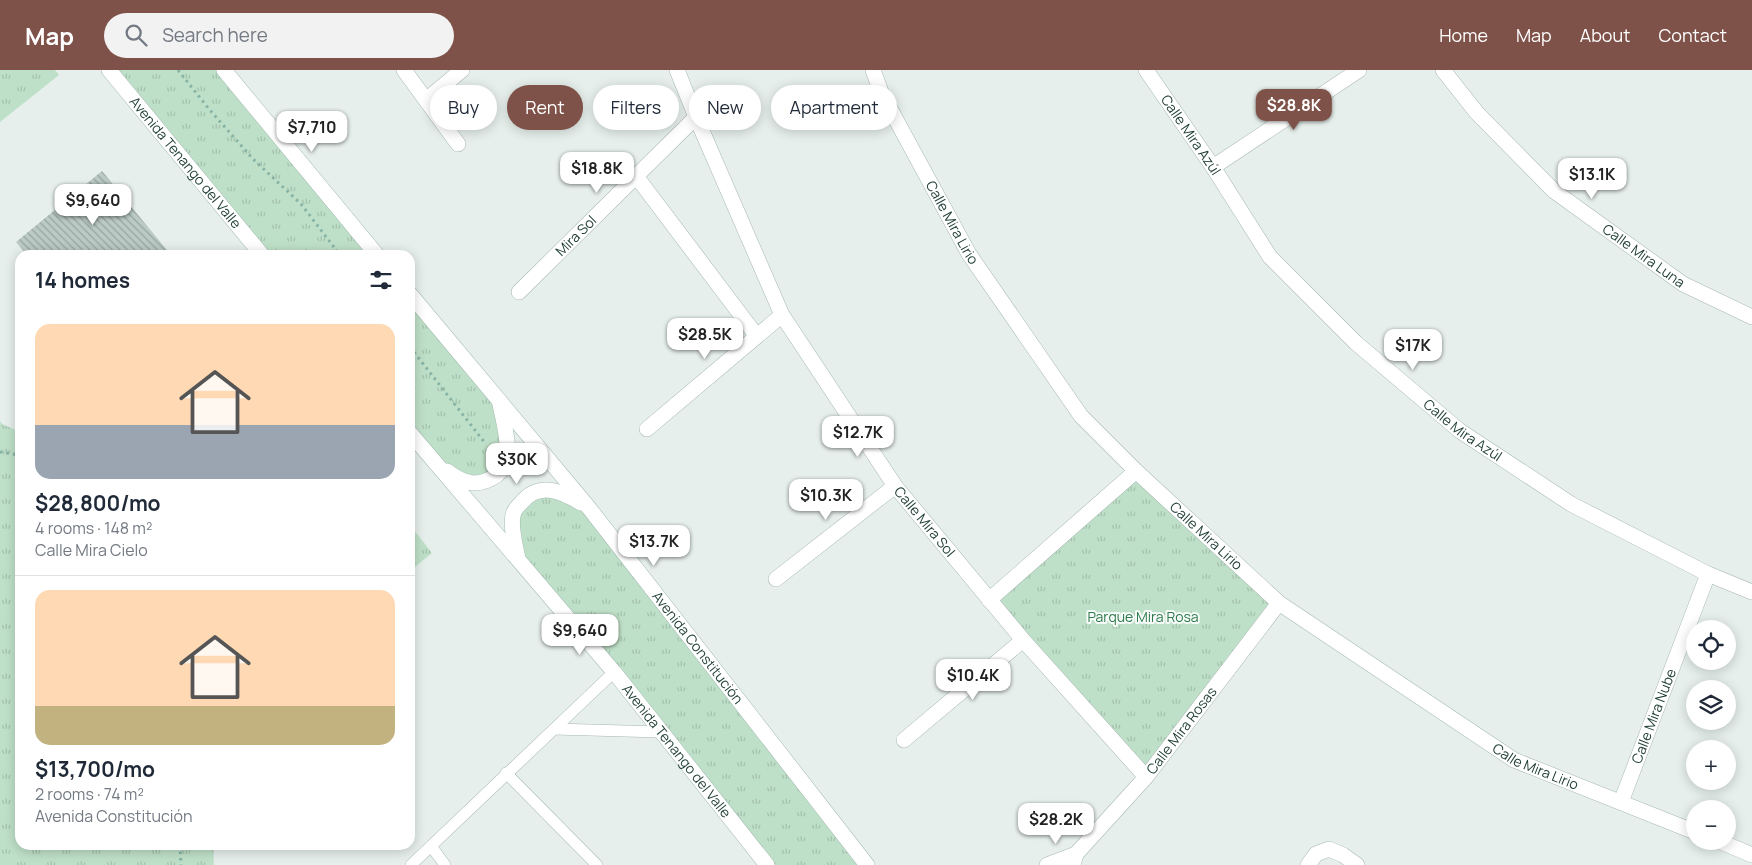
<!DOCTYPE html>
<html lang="en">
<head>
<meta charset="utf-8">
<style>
  body { margin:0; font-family:Manrope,sans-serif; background:#f2f2f3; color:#1f2937; height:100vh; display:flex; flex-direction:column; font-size:19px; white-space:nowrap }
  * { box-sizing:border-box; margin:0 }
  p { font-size:16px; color:#747a83 }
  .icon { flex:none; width:28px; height:28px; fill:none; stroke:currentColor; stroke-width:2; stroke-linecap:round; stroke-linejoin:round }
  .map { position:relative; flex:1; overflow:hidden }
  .sheet { position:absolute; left:15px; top:180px; width:400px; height:600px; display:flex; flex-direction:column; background:#fff; border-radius:15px; box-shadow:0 2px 12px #0003 }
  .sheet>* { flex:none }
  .banner { position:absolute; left:430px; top:15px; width:475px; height:45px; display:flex; gap:10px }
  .controls { position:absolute; left:1686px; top:550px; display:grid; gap:10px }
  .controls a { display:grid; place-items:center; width:50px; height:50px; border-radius:50%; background:#fff; box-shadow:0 2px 12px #0003; font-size:25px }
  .price { position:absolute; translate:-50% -42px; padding:0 11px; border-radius:10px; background:#fff; color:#222; font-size:16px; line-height:32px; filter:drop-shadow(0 1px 2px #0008) }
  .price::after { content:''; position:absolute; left:50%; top:30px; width:15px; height:11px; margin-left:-8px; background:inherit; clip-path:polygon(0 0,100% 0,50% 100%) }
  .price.on { background:#7f5249; color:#fff }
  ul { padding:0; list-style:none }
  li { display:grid; align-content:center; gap:10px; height:265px; padding:0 20px }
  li+li { border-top:1px solid #e0e1e3 }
  li span { display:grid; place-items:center; height:155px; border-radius:15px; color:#555 }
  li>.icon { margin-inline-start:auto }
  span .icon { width:90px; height:90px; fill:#fffc; stroke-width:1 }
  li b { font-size:21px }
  h2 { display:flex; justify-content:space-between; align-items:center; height:60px; padding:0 20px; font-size:21px }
  .pill { padding:0 18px; border-radius:22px; background:#fff; box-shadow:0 2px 12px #0003; font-size:18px; line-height:45px }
  .pill.on { background:#7f5249; color:#fff }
  header { display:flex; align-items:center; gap:30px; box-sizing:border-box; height:70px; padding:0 25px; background:#7f5249; color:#fff }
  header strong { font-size:24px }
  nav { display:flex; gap:28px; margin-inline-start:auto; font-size:18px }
  .search { width:350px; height:45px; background:#f2f2f3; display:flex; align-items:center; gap:12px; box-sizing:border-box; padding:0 18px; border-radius:28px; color:#747a83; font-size:19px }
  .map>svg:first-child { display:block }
  .park { fill:url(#park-tufts) }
  .building { fill:url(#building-back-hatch) }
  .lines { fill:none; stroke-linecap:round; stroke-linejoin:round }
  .service-casing { stroke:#a8b8b2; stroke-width:12 }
  .minor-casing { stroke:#a8b8b2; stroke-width:16 }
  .secondary-casing { stroke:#a4bbb3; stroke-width:16 }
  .path { stroke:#86b3a5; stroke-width:3; stroke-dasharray:2.5 4; stroke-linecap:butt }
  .service { stroke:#fff; stroke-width:11 }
  .minor { stroke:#fff; stroke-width:15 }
  .secondary { stroke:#fff; stroke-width:15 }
  .labels { text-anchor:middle; stroke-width:4; stroke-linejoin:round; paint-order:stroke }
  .street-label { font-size:14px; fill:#24423a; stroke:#f7fbf9 }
  .park-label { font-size:14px; fill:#2d7a4b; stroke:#f7fbf9 }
</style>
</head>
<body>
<header>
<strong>Map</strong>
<div class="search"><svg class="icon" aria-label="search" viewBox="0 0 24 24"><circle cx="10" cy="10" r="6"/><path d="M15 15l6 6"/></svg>Search here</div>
<nav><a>Home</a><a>Map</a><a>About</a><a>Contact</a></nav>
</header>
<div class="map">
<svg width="1752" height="795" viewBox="0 0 1752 795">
  <defs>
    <pattern id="park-tufts" width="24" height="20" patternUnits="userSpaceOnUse" patternTransform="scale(1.25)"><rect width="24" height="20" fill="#bfe0c8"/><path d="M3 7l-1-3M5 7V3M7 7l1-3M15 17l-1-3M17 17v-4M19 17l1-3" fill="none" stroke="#a4c1ad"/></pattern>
    <pattern id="building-back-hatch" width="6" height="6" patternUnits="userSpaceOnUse" patternTransform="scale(1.25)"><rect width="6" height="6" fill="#bbcac4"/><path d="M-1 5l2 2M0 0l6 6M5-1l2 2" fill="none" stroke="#98a6a0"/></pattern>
  </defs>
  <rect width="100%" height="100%" fill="#e6efeb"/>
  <!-- park -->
  <g class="park">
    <polygon points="0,0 55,0 59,5 0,52"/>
    <polygon points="115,0 220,0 373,185 267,185"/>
    <polygon points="410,230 497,335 504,385 488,408 455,404 410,358"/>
    <polygon points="0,351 2,354 20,362 20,775 213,775 214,795 0,795"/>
    <polygon points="1141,405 1279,538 1152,705 989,530"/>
    <path d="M549,423L588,444L861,795H770L518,479C518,463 515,441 530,431C536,427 543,425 549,423Z"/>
    <polygon points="410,455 432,483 410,501"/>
  </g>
  <!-- building -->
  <polygon class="building" points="102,101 171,185 27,185 16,172"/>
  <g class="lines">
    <!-- service casing -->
    <g class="service-casing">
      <g id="service">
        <polyline points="554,659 661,662"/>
        <polyline points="506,703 597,795"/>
        <polyline points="431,776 445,795"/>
        <polyline points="411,795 614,602"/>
      </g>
    </g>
    <!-- minor casing -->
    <g class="minor-casing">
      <g id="minor">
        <polyline points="404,0 458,74"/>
        <path id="s1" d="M677,0L696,47L782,245L895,416L1023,570L1146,707"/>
        <path id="s2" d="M873,0L881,22L969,184L1081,346L1136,401L1279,533L1514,690L1695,762"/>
        <path id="s3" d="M1146,0L1213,97L1270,187L1356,273L1460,361L1571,434L1708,504L1752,522"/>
        <path id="s4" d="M1443,0L1477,43L1554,121L1683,214L1752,247"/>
        <polyline points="426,30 462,0"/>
        <polyline points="1213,97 1359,0"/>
        <polyline points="636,106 756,265"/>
        <path id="s5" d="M519,222L696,47"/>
        <polyline points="647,359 782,245"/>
        <polyline points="776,509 895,416"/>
        <polyline points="989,530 1136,401"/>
        <polyline points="904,670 1023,570"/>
        <path id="s6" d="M1621,732L1708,504"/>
        <polyline points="1719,771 1752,785"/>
        <polyline points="1047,795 1076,784"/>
        <path id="s7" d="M1073,795L1076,784L1146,707L1279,533"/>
        <polyline points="1308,795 1316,784 1329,779 1343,785 1357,795"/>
      </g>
    </g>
    <!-- secondary casing -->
    <g class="secondary-casing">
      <g id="secondary">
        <path id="s8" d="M109,0L262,185"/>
        <polyline points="224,0 377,185"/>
        <path id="s9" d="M410,224L589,438L867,795"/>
        <path id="s10" d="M410,363L614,602L767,795"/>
        <path d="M447,401C464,414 478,418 497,405C502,401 507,392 507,385C509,369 503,350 500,334"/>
        <path d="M518,489C516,477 509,454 514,442C515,439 519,435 521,433C539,411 561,421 581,433"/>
      </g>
    </g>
    <!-- path -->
    <g class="path">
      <polyline points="178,0 209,39 253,89 301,134 340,185"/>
      <polyline points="410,277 485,373"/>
      <polyline points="0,382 20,385"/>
      <polyline points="180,775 181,795"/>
    </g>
    <!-- service -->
    <use href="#service" class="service"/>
    <!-- minor -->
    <use href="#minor" class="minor"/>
    <!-- secondary -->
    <use href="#secondary" class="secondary"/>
  </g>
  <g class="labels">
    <!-- street labels -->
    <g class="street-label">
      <text dy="5" stroke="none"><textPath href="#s3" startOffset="79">Calle Mira Azúl</textPath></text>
      <text dy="5" stroke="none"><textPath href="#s8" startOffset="120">Avenida Tenango del Valle</textPath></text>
      <text dy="5" stroke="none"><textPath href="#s2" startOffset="172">Calle Mira Lirio</textPath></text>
      <text dy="5" stroke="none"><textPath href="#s5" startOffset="80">Mira Sol</textPath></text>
      <text dy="5" stroke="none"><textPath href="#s4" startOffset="275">Calle Mira Luna</textPath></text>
      <text dy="5" stroke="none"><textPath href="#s3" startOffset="484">Calle Mira Azúl</textPath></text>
      <text dy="5" stroke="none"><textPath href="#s1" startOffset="518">Calle Mira Sol</textPath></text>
      <text dy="5" stroke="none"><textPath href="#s2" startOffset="578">Calle Mira Lirio</textPath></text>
      <text dy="5" stroke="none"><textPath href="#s9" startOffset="456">Avenida Constitución</textPath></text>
      <text dy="5" stroke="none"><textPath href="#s6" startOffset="92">Calle Mira Nube</textPath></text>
      <text dy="5" stroke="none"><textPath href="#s7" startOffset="174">Calle Mira Rosas</textPath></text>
      <text dy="5" stroke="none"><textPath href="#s10" startOffset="415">Avenida Tenango del Valle</textPath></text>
      <text dy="5" stroke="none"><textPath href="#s2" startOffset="982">Calle Mira Lirio</textPath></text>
    </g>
    <!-- park labels -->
    <g class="park-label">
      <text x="1143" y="552">Parque Mira Rosa</text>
    </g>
  </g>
</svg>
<div class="controls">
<a><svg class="icon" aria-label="locate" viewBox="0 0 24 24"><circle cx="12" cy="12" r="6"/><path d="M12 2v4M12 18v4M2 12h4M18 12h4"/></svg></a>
<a><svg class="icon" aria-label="layers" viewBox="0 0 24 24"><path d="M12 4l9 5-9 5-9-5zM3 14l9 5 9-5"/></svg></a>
<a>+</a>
<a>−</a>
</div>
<b class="price on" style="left:1294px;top:61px">$28.8K</b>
<b class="price" style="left:312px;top:83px">$7,710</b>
<b class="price" style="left:597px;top:124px">$18.8K</b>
<b class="price" style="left:1592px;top:130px">$13.1K</b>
<b class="price" style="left:93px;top:156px">$9,640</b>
<b class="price" style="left:705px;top:290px">$28.5K</b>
<b class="price" style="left:1413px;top:301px">$17K</b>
<b class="price" style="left:858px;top:388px">$12.7K</b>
<b class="price" style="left:517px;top:415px">$30K</b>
<b class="price" style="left:826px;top:451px">$10.3K</b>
<b class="price" style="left:654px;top:497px">$13.7K</b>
<b class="price" style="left:580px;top:586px">$9,640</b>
<b class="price" style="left:973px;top:631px">$10.4K</b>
<b class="price" style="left:1056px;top:775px">$28.2K</b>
<div class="banner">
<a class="pill">Buy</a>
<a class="pill on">Rent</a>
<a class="pill">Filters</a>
<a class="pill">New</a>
<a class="pill">Apartment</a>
</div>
<section class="sheet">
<h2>14 homes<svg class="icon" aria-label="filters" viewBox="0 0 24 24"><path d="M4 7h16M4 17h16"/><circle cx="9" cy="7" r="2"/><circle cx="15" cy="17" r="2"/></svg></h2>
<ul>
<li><span style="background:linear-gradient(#ffd9b3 65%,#9aa5b1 0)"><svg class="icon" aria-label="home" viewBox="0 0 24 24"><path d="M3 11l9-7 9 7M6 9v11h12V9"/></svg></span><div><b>$28,800/mo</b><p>4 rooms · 148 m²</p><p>Calle Mira Cielo</p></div></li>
<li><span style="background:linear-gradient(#ffd9b3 75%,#c2b280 0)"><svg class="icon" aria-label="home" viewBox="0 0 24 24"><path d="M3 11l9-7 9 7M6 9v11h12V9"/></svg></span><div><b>$13,700/mo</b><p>2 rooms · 74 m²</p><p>Avenida Constitución</p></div></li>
</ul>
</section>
</div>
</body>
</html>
